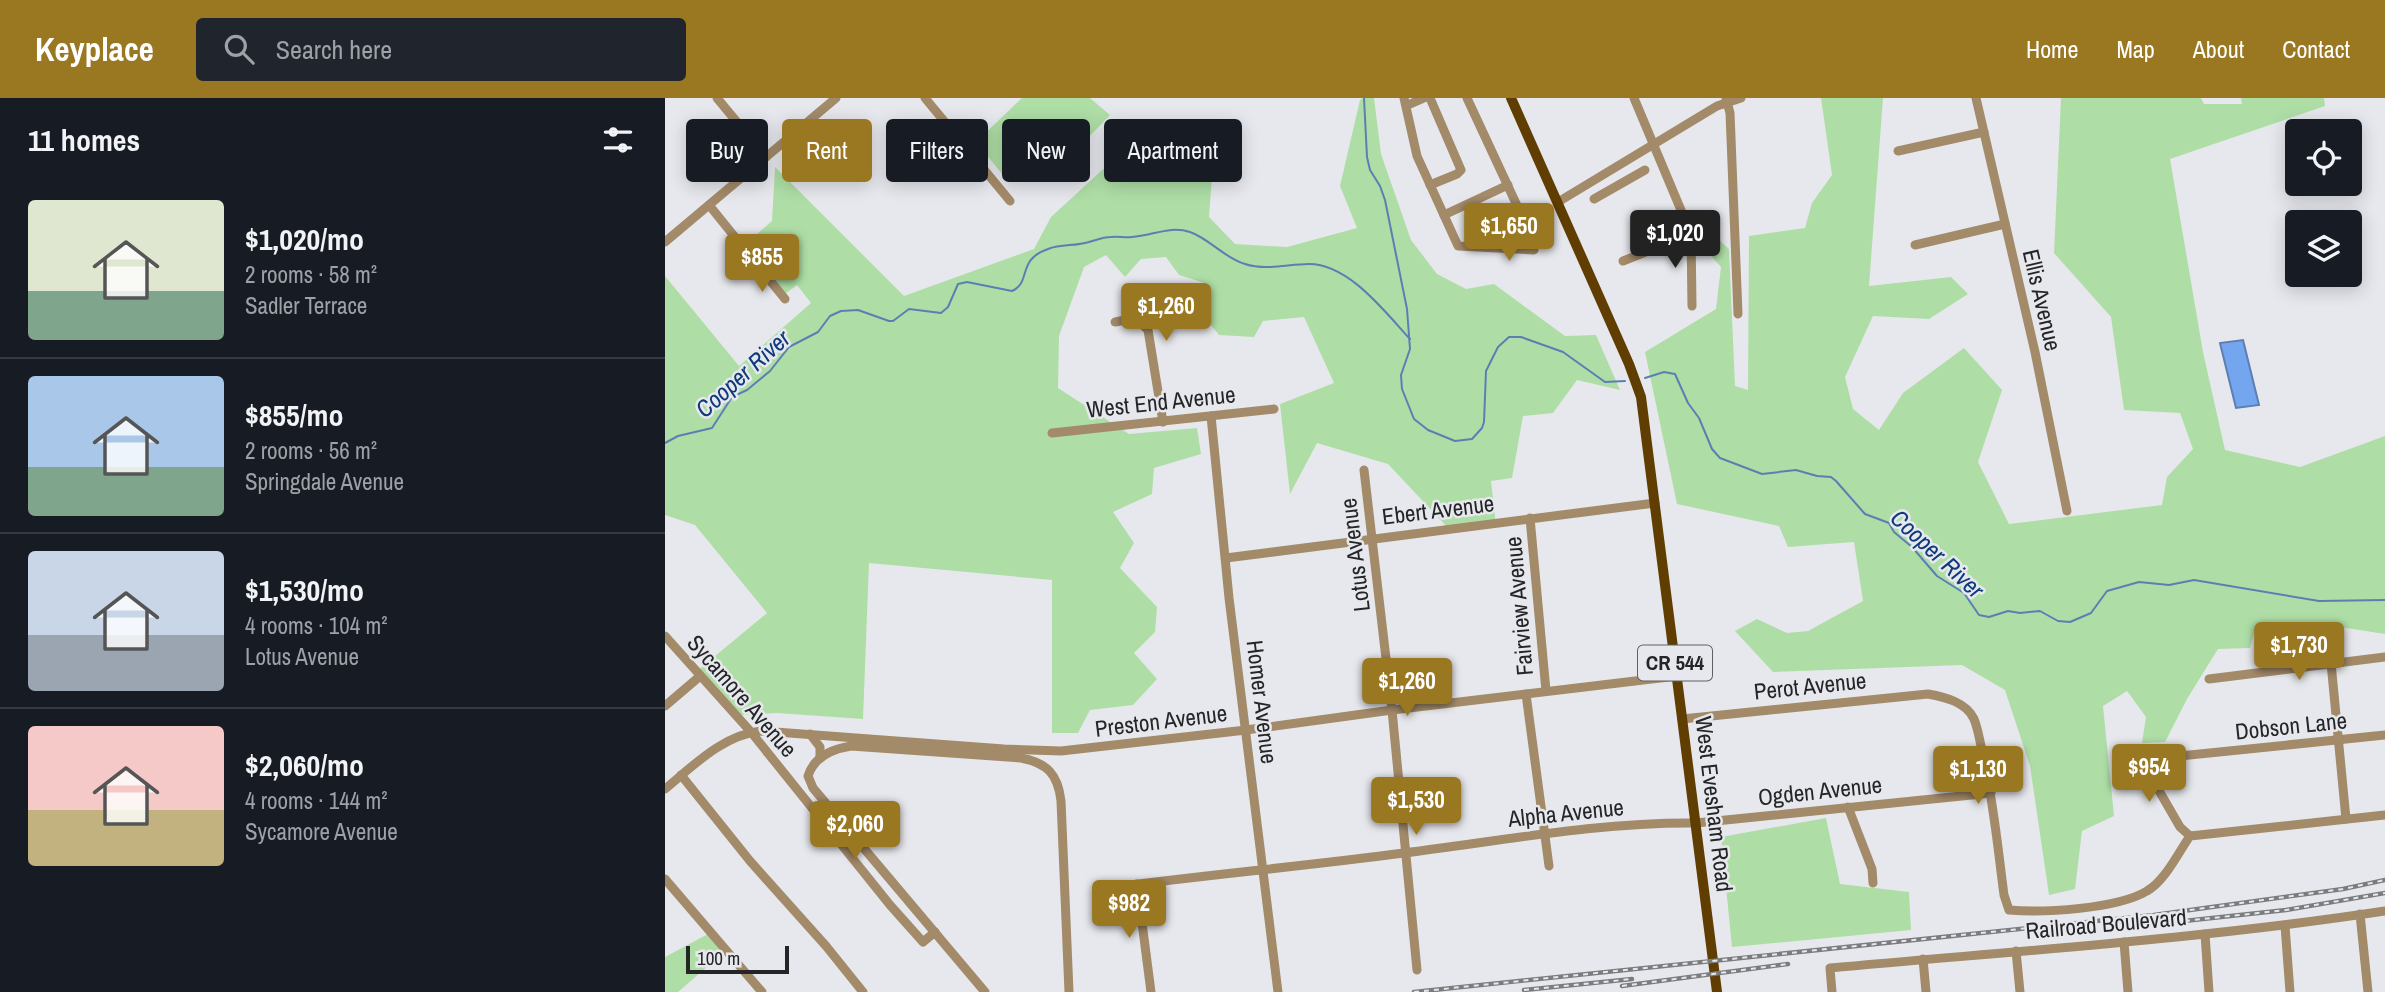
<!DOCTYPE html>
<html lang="en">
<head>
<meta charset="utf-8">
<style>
  body { margin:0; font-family:"Archivo Narrow",sans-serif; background:#20242c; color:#f1f3f6; height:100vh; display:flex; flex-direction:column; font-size:26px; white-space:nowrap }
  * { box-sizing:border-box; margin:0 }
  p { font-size:23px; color:#9ea1a6 }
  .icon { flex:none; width:38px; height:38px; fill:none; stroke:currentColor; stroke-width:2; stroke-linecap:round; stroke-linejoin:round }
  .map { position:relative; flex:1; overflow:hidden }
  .drawer { display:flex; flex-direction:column; background:#171b24; width:665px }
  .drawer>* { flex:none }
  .guide { position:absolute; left:21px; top:21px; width:665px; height:63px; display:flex; gap:14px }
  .fabs { position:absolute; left:1620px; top:21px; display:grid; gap:14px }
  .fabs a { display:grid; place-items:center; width:77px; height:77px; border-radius:7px; background:#171b24; box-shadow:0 4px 18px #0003; font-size:35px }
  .scale { position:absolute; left:21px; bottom:18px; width:103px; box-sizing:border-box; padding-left:7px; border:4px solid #242526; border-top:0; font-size:19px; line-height:24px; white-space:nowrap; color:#242526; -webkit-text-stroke:5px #e7e8ed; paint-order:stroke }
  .price { position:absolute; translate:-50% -60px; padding:0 16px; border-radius:7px; background:#9a7822; color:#fff; font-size:23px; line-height:46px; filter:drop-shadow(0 2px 4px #0008) }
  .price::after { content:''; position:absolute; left:50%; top:42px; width:21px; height:16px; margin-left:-10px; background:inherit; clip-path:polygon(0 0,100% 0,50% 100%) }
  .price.active { background:#222; color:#fff }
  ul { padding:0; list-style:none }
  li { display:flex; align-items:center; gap:21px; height:175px; padding:0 28px }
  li+li { border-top:2px solid #363941 }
  li span { display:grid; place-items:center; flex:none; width:196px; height:140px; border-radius:7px; color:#555 }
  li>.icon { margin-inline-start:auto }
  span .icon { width:84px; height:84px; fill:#fffc; stroke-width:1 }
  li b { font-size:30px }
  h2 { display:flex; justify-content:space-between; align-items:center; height:84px; padding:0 28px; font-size:30px }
  .chip { padding:0 24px; border-radius:7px; background:#171b24; box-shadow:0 4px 18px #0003; font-size:24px; line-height:63px }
  .chip.active { background:#9a7822; color:#fff }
  header { display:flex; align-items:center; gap:42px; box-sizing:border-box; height:98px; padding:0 35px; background:#9a7822; color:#fff }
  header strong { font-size:33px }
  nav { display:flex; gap:38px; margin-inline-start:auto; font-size:24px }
  .search { width:490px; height:63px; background:#20242c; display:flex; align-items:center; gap:18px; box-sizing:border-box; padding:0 24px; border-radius:7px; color:#9ea1a6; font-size:26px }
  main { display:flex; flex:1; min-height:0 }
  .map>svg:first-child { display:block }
  .green { fill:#aedea6 }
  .water { fill:#74a5ef; stroke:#5c7fb3; stroke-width:2 }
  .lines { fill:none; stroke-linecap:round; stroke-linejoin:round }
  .stream { stroke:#5c7fb3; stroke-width:2 }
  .minor { stroke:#a38a69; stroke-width:9 }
  .major { stroke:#603e01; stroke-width:10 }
  .rail-casing { stroke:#7b7c7e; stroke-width:4.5 }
  .rail { stroke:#e7e8ed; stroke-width:2; stroke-dasharray:5; stroke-linecap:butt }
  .labels { text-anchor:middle; stroke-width:5; stroke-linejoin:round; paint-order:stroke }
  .shield { fill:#e7e8ed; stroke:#5e6062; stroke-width:2 }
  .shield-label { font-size:21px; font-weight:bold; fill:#242526 }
  .street-label { font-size:23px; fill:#242526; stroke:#e7e8ed }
  .water-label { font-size:24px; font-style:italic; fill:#0d3a7c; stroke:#e7e8ed }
</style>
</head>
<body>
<header>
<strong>Keyplace</strong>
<div class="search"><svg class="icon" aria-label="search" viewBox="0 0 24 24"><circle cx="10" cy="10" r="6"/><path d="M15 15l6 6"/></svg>Search here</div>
<nav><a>Home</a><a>Map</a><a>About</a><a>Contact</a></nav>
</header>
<main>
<section class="drawer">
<h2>11 homes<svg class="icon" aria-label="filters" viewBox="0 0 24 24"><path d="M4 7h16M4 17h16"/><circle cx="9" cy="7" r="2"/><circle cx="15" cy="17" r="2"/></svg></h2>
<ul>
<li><span style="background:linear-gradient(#dfe7d0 65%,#7fa58c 0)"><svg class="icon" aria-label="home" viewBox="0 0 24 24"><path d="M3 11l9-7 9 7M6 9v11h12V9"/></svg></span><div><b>$1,020/mo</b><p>2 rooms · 58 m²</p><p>Sadler Terrace</p></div></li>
<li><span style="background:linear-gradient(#a9c7e8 65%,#7fa58c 0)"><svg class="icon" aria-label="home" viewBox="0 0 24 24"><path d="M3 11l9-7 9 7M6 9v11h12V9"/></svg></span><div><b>$855/mo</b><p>2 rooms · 56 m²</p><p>Springdale Avenue</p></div></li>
<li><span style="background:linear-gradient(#c9d6e8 60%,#9aa5b1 0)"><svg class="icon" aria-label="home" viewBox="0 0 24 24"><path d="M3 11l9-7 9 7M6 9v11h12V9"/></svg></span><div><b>$1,530/mo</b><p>4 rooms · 104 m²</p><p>Lotus Avenue</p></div></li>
<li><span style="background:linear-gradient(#f6c9c9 60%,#c2b280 0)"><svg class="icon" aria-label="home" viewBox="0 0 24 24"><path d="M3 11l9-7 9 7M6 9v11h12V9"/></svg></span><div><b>$2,060/mo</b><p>4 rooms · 144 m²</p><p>Sycamore Avenue</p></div></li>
</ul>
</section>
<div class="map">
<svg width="1720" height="894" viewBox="0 0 1720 894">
  <rect width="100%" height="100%" fill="#e7e8ed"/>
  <!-- green -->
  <g class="green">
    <polygon points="357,0 425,0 445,17 422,41 400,37 342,82 311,44"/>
    <polygon points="698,0 709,0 716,56 746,142 772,176 801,191 829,186 900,238 931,237 955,292 912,282 888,315 858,318 847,380 826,383 831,427 785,432 723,366 652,345 625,396 615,306 669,285 639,219 598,223 589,239 554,237 540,220 543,186 514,177 501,159 476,161 460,179 441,157 419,169 394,238 393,290 464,336 532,330 536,356 489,370 487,396 448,414 469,445 455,470 492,509 490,534 469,555 492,581 468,607 425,612 413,635 387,635 387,482 204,465 198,621 112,615 76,617 32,573 102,515 30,427 0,417 0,178 74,268 146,205 132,187 117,198 78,148 107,123 110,69 239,198 369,151 386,119 448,62 451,42 479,46 464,22 548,65 544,119 570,146 622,149 692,130 675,88 695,2"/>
    <polygon points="1156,0 1218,0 1204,188 1286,179 1303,196 1264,221 1208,218 1180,279 1188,311 1214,332 1238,295 1299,250 1337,292 1313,364 1344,426 1497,407 1502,379 1528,351 1515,315 1459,312 1446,219 1389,155 1396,0 1536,0 1539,6 1577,6 1576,0 1659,0 1660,8 1505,61 1538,254 1560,352 1635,369 1720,338 1720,536 1675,529 1650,531 1651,561 1627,563 1622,529 1591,528 1585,550 1553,551 1522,601 1500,644 1477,645 1481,619 1462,593 1438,608 1449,718 1417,733 1410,791 1384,797 1365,668 1340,592 1297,567 1108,574 1070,533 1092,521 1122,535 1143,533 1198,503 1189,444 1123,449 1114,428 1012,406 980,254 1051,211 1056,169 1040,151 1040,129 1064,151 1070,288 1083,292 1084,138 1140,130 1147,105 1167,77"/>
    <polygon points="1161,720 1175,786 1244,794 1246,832 1067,849 1056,739"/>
    <polygon points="43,836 58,855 13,894 0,894 0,859"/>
  </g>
  <!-- water -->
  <polygon class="water" points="1578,242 1594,307 1571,310 1555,245"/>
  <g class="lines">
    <!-- stream -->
    <g class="stream">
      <polyline points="699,0 702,59 705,72 715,88 720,102 742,211 745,251 736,277 737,291 749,321 763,332 790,343 807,341 817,330 819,324 821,273 833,249 844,239 856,239 898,254 940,284 960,283"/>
      <polyline points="980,280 999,274 1010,276 1023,305 1034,320 1047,351 1055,360 1097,376 1131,372 1152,378 1166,379 1171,383 1200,416 1224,425 1229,434 1247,449 1272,478 1299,495 1314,517 1324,519 1343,513 1355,515 1375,513 1393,523 1405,524 1426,515 1442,493 1474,484 1504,487 1529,482 1654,503 1720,502"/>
      <path d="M0,345L13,338L47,330L67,299L82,292L105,273L124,249L153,234L165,218L176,213L193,212L224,223H228L244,211L276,215L283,209L293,186L302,184L347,193C367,184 351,162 383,151C395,146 408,148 420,145C429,143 437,139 446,139C453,138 460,140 467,139C487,138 505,127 525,134C545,141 559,160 580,166C601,173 623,166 644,166C684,166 720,214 745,241"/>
    </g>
    <!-- minor -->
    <g class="minor">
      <polyline points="52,0 101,59"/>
      <polyline points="260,0 345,103"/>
      <polyline points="739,0 752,58 793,148 869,152 869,144 802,0"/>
      <polyline points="765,0 796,72 792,76 765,87"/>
      <polyline points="969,0 1026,136 1027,208"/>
      <polyline points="1061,0 1065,15 1073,216"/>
      <polyline points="1311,0 1370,254 1402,413"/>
      <polyline points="743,7 759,0"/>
      <polyline points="1233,53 1319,34"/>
      <polyline points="929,101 980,72"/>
      <polyline points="893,104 1052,8 1076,0"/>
      <polyline points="44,107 120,201"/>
      <polyline points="779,117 843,87"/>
      <polyline points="0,144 171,0"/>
      <polyline points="1250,147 1340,126"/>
      <polyline points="958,163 1026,136"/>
      <polyline points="450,224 471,220 483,232 498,324"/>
      <polyline points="546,318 564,500 613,894"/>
      <polyline points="387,335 609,311"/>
      <polyline points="699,372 727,612 752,872"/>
      <polyline points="865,420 881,593"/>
      <polyline points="561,460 990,405"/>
      <polyline points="0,538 86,634 225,807 258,844 270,834"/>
      <polyline points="1666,565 1681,721"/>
      <polyline points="1544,581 1720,559"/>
      <polyline points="861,596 884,768"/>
      <polyline points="0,608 34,579"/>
      <path d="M1017,621L1263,596C1280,599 1301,604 1309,621C1314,633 1316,650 1319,663C1329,707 1333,752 1339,797L1344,812C1378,815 1452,811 1482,793C1500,783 1513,755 1525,738L1720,717"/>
      <polyline points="145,636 155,649 155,660"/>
      <polyline points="16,677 85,763 161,848 198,894"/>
      <path d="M0,691C29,667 58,637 96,633L339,651L396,653L581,632L727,612L1012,578"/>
      <polyline points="1183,709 1207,771 1208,785"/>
      <polyline points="1525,738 1515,729 1489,684 1495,660 1720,637"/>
      <polyline points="0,781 97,894"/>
      <polyline points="472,786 486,894"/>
      <path d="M442,790C541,777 640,768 739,755C836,743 933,724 1031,725L1326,695"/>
      <polyline points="1695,816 1703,894"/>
      <polyline points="1620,828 1625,894"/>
      <polyline points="1540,836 1544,894"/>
      <polyline points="1459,844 1463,894"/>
      <polyline points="1351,853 1355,894"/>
      <polyline points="1258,861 1261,894"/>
      <path d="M320,894L148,690L143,678C149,659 167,651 186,648L356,660C382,665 393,676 396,703L404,894"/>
      <path d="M1167,894L1165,870C1350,853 1536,841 1720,813"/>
    </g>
    <!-- major -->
    <polyline class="major" points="846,0 964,266 976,299 1052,894"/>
    <!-- rail casing -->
    <g class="rail-casing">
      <g id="rail">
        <polyline points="1510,824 1621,812 1720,795"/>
        <polyline points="957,888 1123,866"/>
        <polyline points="859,892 967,881"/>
        <polyline points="749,894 1489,817 1678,791 1720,782"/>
      </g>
    </g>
    <!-- rail -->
    <use href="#rail" class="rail"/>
  </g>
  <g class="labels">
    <!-- shield labels -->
    <rect class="shield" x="973" y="547.5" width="74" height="35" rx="5"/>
    <g class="shield-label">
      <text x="1010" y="572">CR 544</text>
    </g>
    <!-- street labels -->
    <g class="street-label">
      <text transform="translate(1377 202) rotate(77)" y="8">Ellis Avenue</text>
      <text transform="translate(496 304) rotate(-6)" y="8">West End Avenue</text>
      <text transform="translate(773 412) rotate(-7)" y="8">Ebert Avenue</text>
      <text transform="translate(690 457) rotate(-97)" y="8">Lotus Avenue</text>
      <text transform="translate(854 508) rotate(-95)" y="8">Fairview Avenue</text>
      <text transform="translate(1145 588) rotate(-6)" y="8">Perot Avenue</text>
      <text transform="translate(77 598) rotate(49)" y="8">Sycamore Avenue</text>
      <text transform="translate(597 604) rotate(83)" y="8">Homer Avenue</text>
      <text transform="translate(496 623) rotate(-7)" y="8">Preston Avenue</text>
      <text transform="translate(1626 628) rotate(-6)" y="8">Dobson Lane</text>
      <text transform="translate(1155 693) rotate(-6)" y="8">Ogden Avenue</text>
      <text transform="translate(1049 706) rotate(83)" y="8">West Evesham Road</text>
      <text transform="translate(901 715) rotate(-6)" y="8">Alpha Avenue</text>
      <text transform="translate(1441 826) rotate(-5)" y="8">Railroad Boulevard</text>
    </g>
    <!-- water labels -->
    <g class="water-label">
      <text transform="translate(78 276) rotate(-42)" y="8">Cooper River</text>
      <text transform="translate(1272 456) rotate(43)" y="8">Cooper River</text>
    </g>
  </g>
</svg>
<div class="fabs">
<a><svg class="icon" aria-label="locate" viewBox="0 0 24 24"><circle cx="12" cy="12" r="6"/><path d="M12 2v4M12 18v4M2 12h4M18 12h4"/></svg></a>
<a><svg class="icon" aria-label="layers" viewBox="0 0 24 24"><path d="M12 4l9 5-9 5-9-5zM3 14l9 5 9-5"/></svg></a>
</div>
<div class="scale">100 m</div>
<b class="price" style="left:844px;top:165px">$1,650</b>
<b class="price active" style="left:1010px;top:172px">$1,020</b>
<b class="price" style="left:97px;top:196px">$855</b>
<b class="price" style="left:501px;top:245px">$1,260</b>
<b class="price" style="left:1634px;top:584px">$1,730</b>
<b class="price" style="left:742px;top:620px">$1,260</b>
<b class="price" style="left:1484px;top:706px">$954</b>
<b class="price" style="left:1313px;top:708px">$1,130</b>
<b class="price" style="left:751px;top:739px">$1,530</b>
<b class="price" style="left:190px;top:763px">$2,060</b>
<b class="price" style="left:464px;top:842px">$982</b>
<div class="guide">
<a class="chip">Buy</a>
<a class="chip active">Rent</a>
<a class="chip">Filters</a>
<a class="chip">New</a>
<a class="chip">Apartment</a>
</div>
</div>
</main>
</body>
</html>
